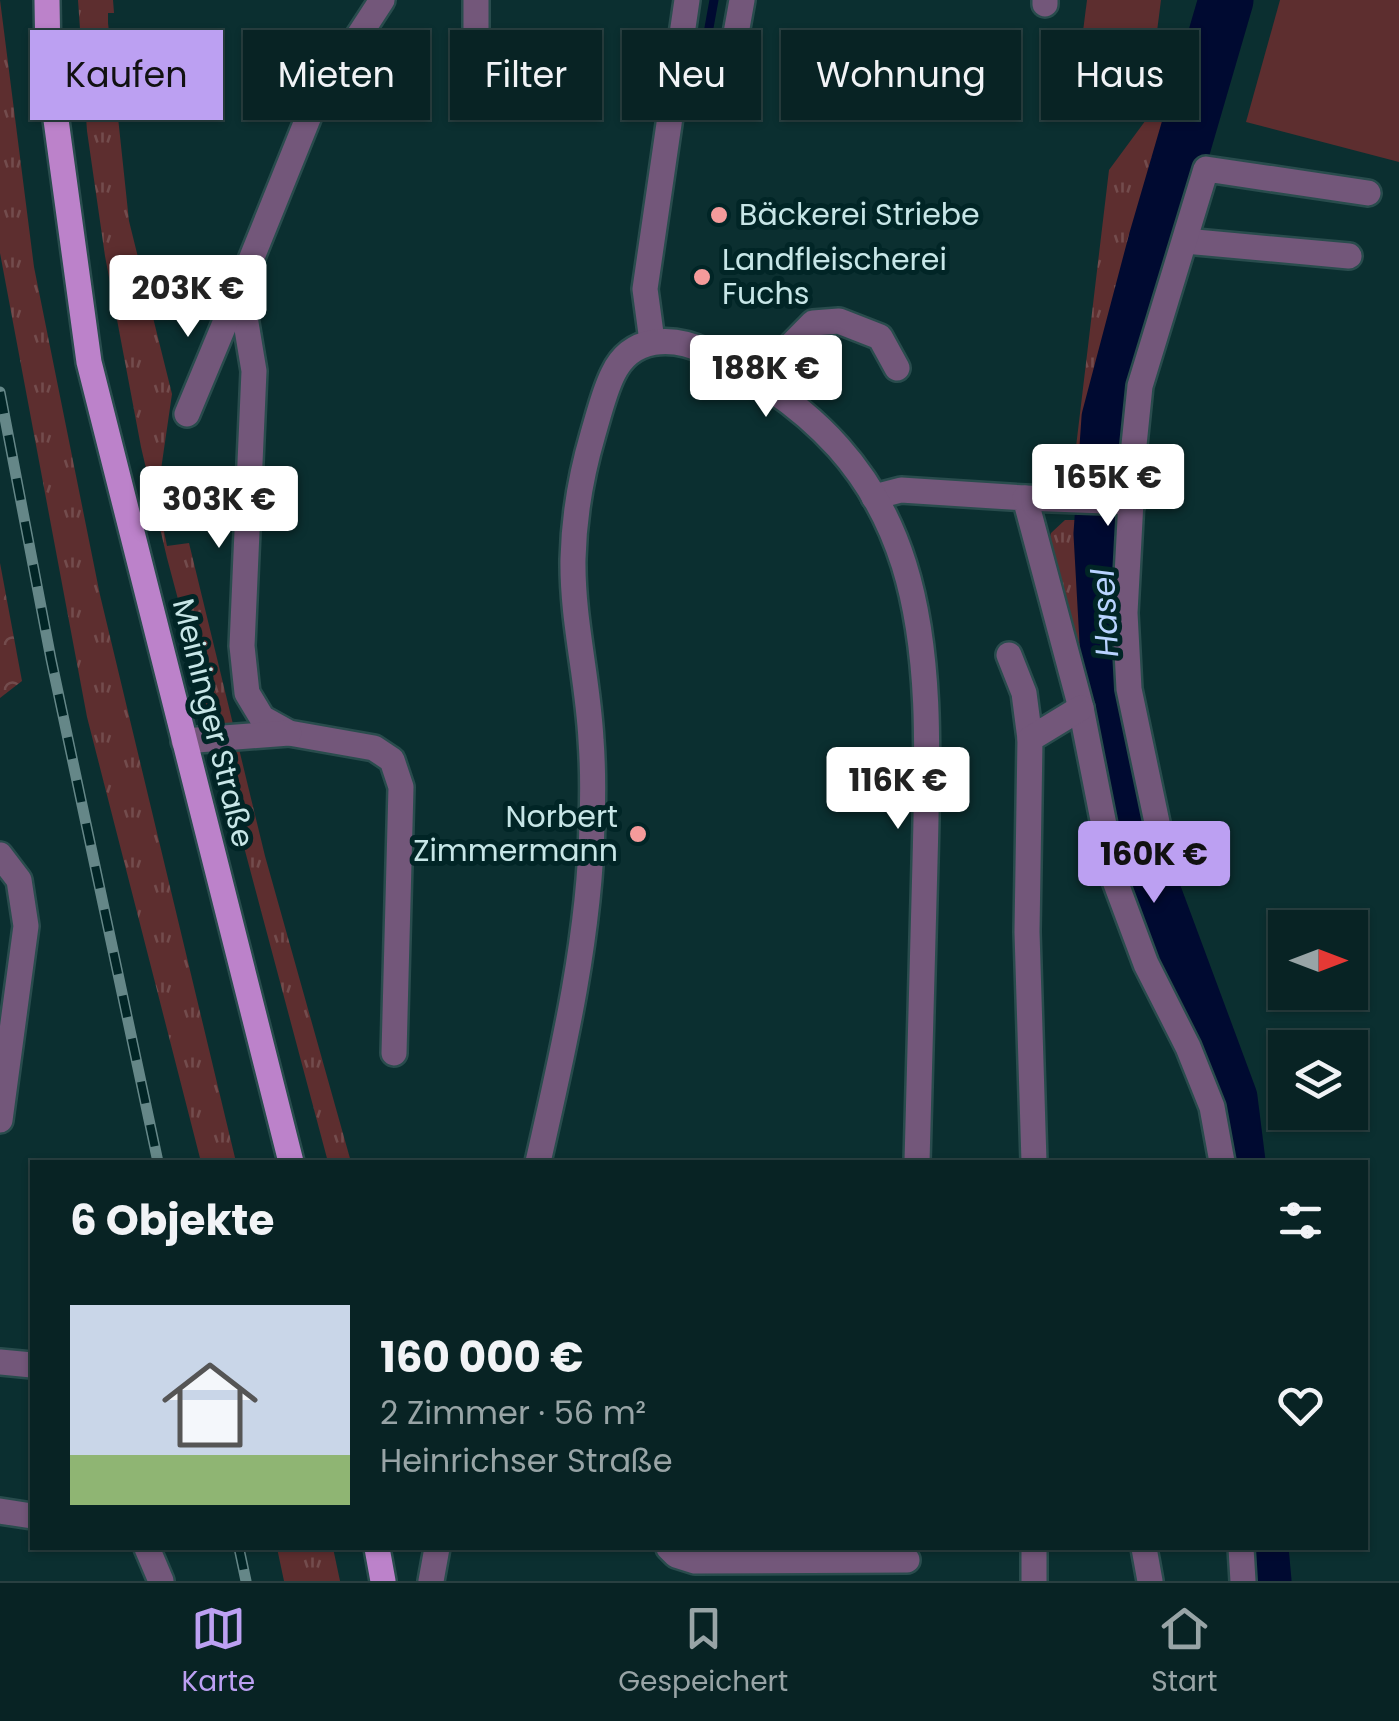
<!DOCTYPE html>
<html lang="de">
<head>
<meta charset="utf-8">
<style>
  body { margin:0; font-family:Poppins,sans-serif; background:#112b2c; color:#f1f3f6; height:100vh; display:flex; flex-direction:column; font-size:38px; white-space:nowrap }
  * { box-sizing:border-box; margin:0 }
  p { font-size:32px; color:#98a4a6 }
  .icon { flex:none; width:55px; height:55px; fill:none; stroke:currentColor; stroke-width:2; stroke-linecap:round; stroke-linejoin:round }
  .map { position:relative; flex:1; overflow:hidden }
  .panel { position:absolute; left:30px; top:1160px; width:1338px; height:390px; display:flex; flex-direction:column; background:#082324; border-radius:0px; box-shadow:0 2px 8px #0004,0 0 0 2px #294041 }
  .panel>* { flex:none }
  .hud { position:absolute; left:30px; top:30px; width:1340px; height:90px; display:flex; gap:20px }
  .needle { width:65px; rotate:90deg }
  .tools { position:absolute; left:1268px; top:910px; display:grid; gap:20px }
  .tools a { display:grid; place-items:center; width:100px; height:100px; border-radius:0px; background:#082324; box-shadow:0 2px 8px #0004,0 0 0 2px #294041; font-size:50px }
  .price { position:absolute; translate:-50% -85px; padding:0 22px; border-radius:10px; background:#fff; color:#222; font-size:32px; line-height:65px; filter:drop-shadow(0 2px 5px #0008) }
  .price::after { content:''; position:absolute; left:50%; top:60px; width:30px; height:22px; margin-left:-15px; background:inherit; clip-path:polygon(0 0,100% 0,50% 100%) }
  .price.active { background:#bca0f2; color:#111 }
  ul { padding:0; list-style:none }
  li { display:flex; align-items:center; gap:30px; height:250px; padding:0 40px }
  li+li { border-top:2px solid #294041 }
  li span { display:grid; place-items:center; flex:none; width:280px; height:200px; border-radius:0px; color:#555 }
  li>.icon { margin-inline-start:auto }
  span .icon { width:120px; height:120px; fill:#fffc; stroke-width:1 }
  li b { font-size:42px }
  h2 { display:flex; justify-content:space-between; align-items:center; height:120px; padding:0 40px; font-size:42px }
  .chip { padding:0 35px; border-radius:0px; background:#082324; box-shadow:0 2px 8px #0004,0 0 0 2px #294041; font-size:35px; line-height:90px }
  .chip.active { background:#bca0f2; color:#111 }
  .dock { display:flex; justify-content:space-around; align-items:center; height:140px; border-top:2px solid #294041; background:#082324; font-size:28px; color:#98a4a6 }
  .dock a { display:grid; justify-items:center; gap:5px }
  .dock .active { color:#bca0f2 }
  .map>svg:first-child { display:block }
  .grass { fill:url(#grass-tufts) }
  .forest { fill:url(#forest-crowns) }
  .pitch { fill:#5d2e2f }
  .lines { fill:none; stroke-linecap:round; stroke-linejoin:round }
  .stream { stroke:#000a31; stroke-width:9 }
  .river { stroke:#000a31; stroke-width:55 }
  .minor-casing { stroke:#294c4d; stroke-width:30 }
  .major-casing { stroke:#294c4d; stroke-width:30 }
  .minor { stroke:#73577a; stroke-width:25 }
  .major { stroke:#bc82ca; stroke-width:25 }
  .rail-casing { stroke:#658788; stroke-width:11 }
  .rail { stroke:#012526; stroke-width:8; stroke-dasharray:22; stroke-linecap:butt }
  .poi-dot { fill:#f59b9b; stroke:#012526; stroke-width:4 }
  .labels { text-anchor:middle; stroke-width:10; stroke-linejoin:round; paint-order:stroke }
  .poi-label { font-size:30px; fill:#c7e6e7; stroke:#012526; text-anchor:start }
  .street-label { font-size:30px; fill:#c7e6e7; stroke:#012526 }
  .water-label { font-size:32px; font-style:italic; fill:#b8d3ff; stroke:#012526 }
</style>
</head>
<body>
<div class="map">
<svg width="1399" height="1581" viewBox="0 0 1399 1581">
  <defs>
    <pattern id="grass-tufts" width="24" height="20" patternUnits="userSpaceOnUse" patternTransform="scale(2.5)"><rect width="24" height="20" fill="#5d2e2f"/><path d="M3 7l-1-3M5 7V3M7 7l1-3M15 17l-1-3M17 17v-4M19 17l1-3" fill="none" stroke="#734c4d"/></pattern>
    <pattern id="forest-crowns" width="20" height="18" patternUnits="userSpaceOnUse" patternTransform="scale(2.5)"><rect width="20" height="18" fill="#5d2e2f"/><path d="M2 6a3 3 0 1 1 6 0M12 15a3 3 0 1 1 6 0" fill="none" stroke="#734c4d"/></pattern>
  </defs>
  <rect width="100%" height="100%" fill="#0b2f30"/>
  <!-- grass -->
  <g class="grass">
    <polygon points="0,0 34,267 100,595 236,1162 201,1162 87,717 0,253"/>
    <polygon points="78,0 113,0 114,13 108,13 108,23 129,221 172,394 157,497 167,546 189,543 265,856 351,1162 328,1162 167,558 141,447 105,256 87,131"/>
    <polygon points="1202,0 1247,0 1170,237 1145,335 1134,341 1116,485 1071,489 1109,170 1171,86"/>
    <polygon points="1065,520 1079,520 1080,619 1085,678 1046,552 1051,533"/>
    <polygon points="277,1548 333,1548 340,1581 284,1581"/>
  </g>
  <!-- forest -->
  <polygon class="forest" points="0,563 22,681 0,698"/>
  <!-- pitch -->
  <g class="pitch">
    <polygon points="1087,0 1161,0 1151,79 1078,70"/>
    <polygon points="1280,0 1399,0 1399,162 1246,122"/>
  </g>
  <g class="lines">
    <!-- stream -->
    <polyline class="stream" points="703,61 714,0"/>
    <!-- river -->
    <g class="river">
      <polyline points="1226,0 1156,240 1109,418 1101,534 1112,731 1145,869 1230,1098 1238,1162"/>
      <polyline points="1261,1548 1264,1581"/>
    </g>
    <!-- minor casing -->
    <g class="minor-casing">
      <g id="minor">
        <polyline points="382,0 313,106 240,287 254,371 242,646 247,693 262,718 289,733 374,748 392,760 401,787 394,1053"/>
        <polyline points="1045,4 1045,0"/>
        <polyline points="476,35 476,0"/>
        <polyline points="672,107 725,95 742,0"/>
        <polyline points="1185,241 1349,256"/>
        <polyline points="652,341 645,289 687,0"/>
        <polyline points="756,381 813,323 839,321 880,337 897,368"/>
        <polyline points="187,414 240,287"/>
        <polyline points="874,497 901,490 1025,498 1081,708 1115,881 1146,964 1188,1047 1212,1107 1222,1162"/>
        <polyline points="1025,498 1133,502"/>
        <polyline points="1009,655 1024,693 1030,739"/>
        <polyline points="184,741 289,733"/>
        <polyline points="1163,851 1129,689 1125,613 1134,445 1140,386 1206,169 1368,193"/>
        <polyline points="0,855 19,880 26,926 0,1120"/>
        <path d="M538,1162C563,1052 590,936 592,822C593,795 593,767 591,740C588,679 572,620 573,559C574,516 581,475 593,434C599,414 604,392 613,374C631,336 672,335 707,352C936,464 931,638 925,862C923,962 920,1062 917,1162"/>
        <polyline points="1034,1162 1027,932 1030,739 1081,708"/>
        <polyline points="0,1362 32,1365"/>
        <polyline points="0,1511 32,1516"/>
        <polyline points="147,1548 161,1581"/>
        <polyline points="669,1548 676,1555 695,1561 907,1560"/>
        <polyline points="1034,1548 1034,1581"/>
        <polyline points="1144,1548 1150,1581"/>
        <polyline points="1241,1548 1243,1581"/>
        <polyline points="431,1581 437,1548"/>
      </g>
    </g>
    <!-- major casing -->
    <g class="major-casing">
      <g id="major">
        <polyline points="47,0 48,61 89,362 291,1162"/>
        <polyline points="377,1548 383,1581"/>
      </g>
    </g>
    <!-- minor -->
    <use href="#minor" class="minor"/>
    <!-- major -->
    <use href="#major" class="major"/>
    <!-- rail casing -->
    <g class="rail-casing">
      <g id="rail">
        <polyline points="0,392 51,659 158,1162"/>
        <polyline points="239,1548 246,1581"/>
      </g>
    </g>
    <!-- rail -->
    <use href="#rail" class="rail"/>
  </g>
  <!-- markers -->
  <g class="poi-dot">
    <circle cx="719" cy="215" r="10"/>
    <circle cx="702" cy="277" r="10"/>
    <circle cx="638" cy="834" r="10"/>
  </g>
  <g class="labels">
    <!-- poi labels -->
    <g class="poi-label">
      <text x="739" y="225">Bäckerei Striebe</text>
      <text x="722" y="270">Landfleischerei<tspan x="722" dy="34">Fuchs</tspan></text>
      <text x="618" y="827" text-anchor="end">Norbert<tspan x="618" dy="34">Zimmermann</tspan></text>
    </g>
    <!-- street labels -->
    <g class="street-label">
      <text transform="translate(213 723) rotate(76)" y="10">Meininger Straße</text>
    </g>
    <!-- water labels -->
    <g class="water-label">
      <text transform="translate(1105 613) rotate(-93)" y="11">Hasel</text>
    </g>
  </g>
</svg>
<div class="tools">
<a><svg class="needle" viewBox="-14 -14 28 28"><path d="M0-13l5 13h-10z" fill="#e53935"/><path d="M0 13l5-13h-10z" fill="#98a4a6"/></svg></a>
<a><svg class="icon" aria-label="layers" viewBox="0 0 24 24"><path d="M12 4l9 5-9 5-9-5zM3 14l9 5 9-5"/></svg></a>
</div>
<b class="price" style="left:188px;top:340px">203K €</b>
<b class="price" style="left:766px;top:420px">188K €</b>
<b class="price" style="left:1108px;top:529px">165K €</b>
<b class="price" style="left:219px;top:551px">303K €</b>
<b class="price" style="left:898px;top:832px">116K €</b>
<b class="price active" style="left:1154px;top:906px">160K €</b>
<div class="hud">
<a class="chip active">Kaufen</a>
<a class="chip">Mieten</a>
<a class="chip">Filter</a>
<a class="chip">Neu</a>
<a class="chip">Wohnung</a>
<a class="chip">Haus</a>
</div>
<section class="panel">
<h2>6 Objekte<svg class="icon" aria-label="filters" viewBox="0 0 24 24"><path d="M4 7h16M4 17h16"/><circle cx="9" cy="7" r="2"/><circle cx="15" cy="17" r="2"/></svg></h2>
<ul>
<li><span style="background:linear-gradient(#c9d6e8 75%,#8fb573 0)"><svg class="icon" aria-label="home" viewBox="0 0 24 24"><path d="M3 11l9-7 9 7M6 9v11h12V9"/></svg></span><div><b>160 000 €</b><p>2 Zimmer · 56 m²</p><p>Heinrichser Straße</p></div><svg class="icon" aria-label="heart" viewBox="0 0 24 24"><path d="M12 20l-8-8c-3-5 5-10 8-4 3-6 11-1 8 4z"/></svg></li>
</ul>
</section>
</div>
<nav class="dock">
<a class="active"><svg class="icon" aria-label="map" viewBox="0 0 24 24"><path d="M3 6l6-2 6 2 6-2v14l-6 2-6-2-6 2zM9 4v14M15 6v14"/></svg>Karte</a>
<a><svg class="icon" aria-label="saved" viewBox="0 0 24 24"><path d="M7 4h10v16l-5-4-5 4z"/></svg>Gespeichert</a>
<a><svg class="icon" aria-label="home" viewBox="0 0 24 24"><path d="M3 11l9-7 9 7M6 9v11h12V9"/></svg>Start</a>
</nav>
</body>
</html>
